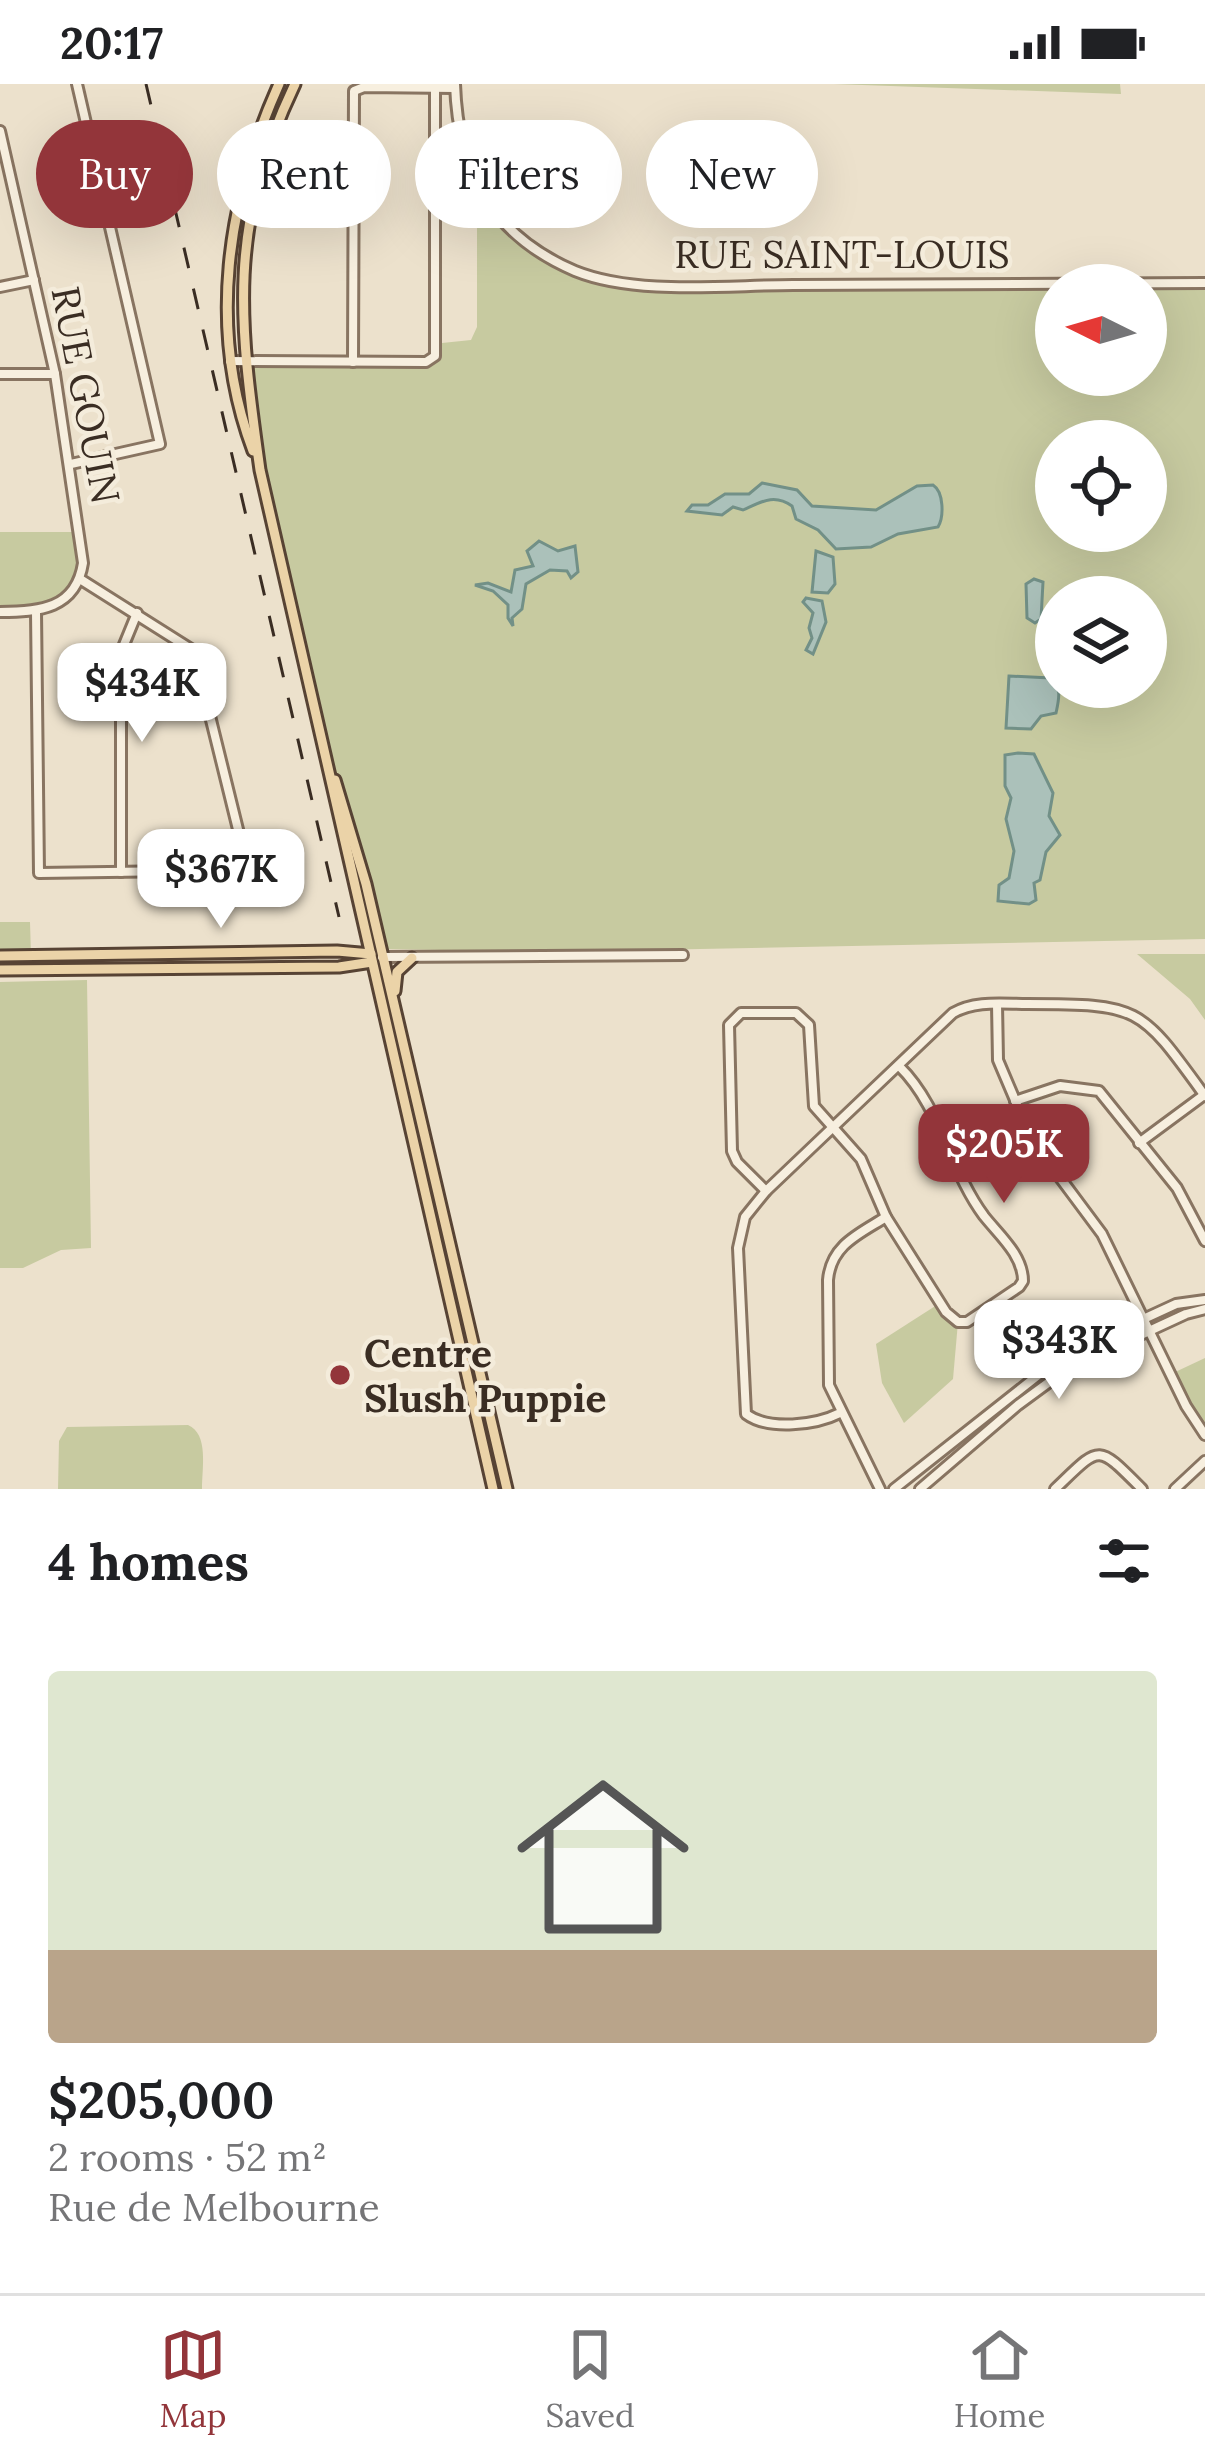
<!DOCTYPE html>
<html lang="en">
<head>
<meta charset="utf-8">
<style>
  body { margin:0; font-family:Lora,serif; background:#f6f6f6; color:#202124; height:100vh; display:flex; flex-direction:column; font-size:45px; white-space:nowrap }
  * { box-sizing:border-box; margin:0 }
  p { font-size:39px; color:#757577 }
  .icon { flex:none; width:66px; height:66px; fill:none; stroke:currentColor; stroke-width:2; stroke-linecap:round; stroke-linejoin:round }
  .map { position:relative; height:1405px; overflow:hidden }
  .sheet { display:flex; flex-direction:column; background:#fff; flex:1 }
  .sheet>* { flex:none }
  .hud { position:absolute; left:36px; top:36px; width:1134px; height:108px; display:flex; gap:24px }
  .needle { width:78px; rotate:275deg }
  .buttons { position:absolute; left:1035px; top:180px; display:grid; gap:24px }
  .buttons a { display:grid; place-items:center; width:132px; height:132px; border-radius:50%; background:#fff; box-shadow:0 12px 48px #0002; font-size:60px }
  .price { position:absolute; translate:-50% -102px; padding:0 27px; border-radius:24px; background:#fff; color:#222; font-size:39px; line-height:78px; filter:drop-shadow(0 3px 6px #0008) }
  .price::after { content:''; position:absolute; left:50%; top:72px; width:36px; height:27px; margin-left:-18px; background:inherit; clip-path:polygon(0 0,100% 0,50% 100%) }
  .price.selected { background:#93353a; color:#fff }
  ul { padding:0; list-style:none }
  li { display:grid; align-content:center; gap:24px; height:636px; padding:0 48px }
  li+li { border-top:3px solid #e0e0e0 }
  li span { display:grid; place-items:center; height:372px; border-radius:12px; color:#555 }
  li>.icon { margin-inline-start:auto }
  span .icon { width:216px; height:216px; fill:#fffc; stroke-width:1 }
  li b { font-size:51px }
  h2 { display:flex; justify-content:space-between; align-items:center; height:144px; padding:0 48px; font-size:51px }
  .tag { padding:0 42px; border-radius:54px; background:#fff; box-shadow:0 12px 48px #0002; font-size:42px; line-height:108px }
  .tag.selected { background:#93353a; color:#fff }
  .status { display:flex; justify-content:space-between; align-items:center; height:84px; padding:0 60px; background:#fff; direction:ltr }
  .status svg { height:33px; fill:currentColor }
  .dock { display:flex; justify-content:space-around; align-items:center; height:168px; border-top:3px solid #e0e0e0; background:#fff; font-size:33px; color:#757577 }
  .dock a { display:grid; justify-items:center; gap:6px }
  .dock .selected { color:#93353a }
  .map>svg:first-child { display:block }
  .green { fill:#c7caa0; fill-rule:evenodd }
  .water { fill:#abc1ba; stroke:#729087; stroke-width:3 }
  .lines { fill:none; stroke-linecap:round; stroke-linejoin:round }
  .minor-casing { stroke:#887461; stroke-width:14 }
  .major-casing { stroke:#574334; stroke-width:15 }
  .minor { stroke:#f7efdf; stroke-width:8 }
  .major { stroke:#ebd3a8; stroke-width:9 }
  .rail { stroke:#3a2d23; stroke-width:3; stroke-dasharray:21 21; stroke-linecap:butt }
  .poi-dot { fill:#93353a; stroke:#f4ecdb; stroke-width:4.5 }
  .labels { text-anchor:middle; stroke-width:9; stroke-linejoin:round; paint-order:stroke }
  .street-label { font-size:39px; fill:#3a2d23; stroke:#f4ecdb }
  .poi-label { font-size:39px; font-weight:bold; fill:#3a2d23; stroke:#f4ecdb; text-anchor:start }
</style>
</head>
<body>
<div class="status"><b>20:17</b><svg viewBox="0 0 49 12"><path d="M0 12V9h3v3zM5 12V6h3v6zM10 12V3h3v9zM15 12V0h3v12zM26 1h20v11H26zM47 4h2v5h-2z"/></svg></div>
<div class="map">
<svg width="1205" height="1405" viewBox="0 0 1205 1405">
  <rect width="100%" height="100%" fill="#ece1cc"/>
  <!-- green -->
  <g class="green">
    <polygon points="834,0 1120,0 1121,10"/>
    <path d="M477,102L514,148L574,186L646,200L1205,199V855L547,868L385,865C326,672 273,478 245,278H426L442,259L471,256L477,243ZM1056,201H1146V291H1056ZM1056,357H1146V447H1056ZM1056,513H1146V603H1056Z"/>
    <polygon points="0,448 81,448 82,487 58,521 0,528"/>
    <polygon points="0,838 30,838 31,872 0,872"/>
    <polygon points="1137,870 1205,870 1205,936 1190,915"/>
    <polygon points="87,896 91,1164 61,1166 23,1184 0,1184 0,898"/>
    <polygon points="940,1219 958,1238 953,1295 904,1339 882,1299 876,1260"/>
    <polygon points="1205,1274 1205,1351 1171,1290"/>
    <path d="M188,1341C209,1350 202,1384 202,1405H58L59,1357L67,1343Z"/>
  </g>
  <!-- water -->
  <g class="water">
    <path d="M762,399L797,406L812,422L876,426L917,402L933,401C944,408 944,433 938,443L898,450L871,463L836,465L818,446L796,435L792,422C774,409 761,418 743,426L733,423L722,431L687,427L692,421H708L725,410H749Z"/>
    <polygon points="539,457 558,467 575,462 578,488 571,494 567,487 550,486 526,500 522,525 512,534 513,542 508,534 508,521 493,507 475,501 488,499 511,508 515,486 533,482 527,467"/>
    <polygon points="816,467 833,473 835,500 828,509 812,508"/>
    <polygon points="1034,495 1043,498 1041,535 1035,539 1027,534 1026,500"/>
    <polygon points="806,514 822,517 826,538 813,570 806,566 812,554 809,544 813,529 803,518"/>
    <path d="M1009,592L1051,594C1062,603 1059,615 1056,629L1041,632L1031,645L1006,644Z"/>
    <polygon points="1018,669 1034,670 1053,709 1049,732 1060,751 1046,768 1040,796 1034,799 1036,816 1029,820 998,817 999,801 1009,794 1014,767 1006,735 1011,714 1005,702 1005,671"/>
  </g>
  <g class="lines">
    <!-- minor casing -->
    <g class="minor-casing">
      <g id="minor">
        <path d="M455,0C458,88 491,151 575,187C637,212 727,201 793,201C931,201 1068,200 1205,199"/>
        <path d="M0,47L55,290L83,479C76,525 39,528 0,528"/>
        <polyline points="0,203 34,196"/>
        <polyline points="230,277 426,278 435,272 435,4"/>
        <polyline points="353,278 354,7 364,3 455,4"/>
        <polyline points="0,290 55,290"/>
        <polyline points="71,380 160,360 77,0"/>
        <polyline points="36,528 39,789 248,786 194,567 80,495"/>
        <polyline points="121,788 121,568 137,529"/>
        <polyline points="382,873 683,871"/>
        <polyline points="997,920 998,976 1032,1056 1102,1150 1186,1322 1205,1351"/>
        <polyline points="1015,1017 1060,1002 1099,1007 1177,1104 1205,1157"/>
        <polyline points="1139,1059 1204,1011"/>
        <path d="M766,1107L737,1078L732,1067L729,941L741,929H796L809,941L814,1022L861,1075L886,1133L946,1228L958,1238H967L1019,1203L1023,1197C1023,1171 999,1151 984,1132C949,1085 941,1023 899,982"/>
        <path d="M840,1329C816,1341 769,1347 746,1330L738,1164L745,1133L766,1107L953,929C975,916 1003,920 1027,920C1140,920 1140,922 1205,1012"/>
        <path d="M880,1405L829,1301L828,1196C831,1161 859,1150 886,1133"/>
        <polyline points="894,1405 1061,1273 1176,1220 1205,1216"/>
        <polyline points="920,1405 1018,1321 1067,1285 1186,1230 1205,1225"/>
        <path d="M1055,1405C1101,1361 1096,1359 1142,1405"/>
        <polyline points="1175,1405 1205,1377"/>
      </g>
    </g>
    <!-- major casing -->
    <g class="major-casing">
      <g id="major">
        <path d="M295,0C227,143 239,236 260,386L493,1405"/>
        <path d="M253,367C207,245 227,116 279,0"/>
        <polyline points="335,696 366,800 507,1405"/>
        <polyline points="0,872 337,867 371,870"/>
        <polyline points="0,886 339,883 372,878"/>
        <polyline points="395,907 397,888 412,874"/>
      </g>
    </g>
    <!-- minor -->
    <use href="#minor" class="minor"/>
    <!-- major -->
    <use href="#major" class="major"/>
    <!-- rail -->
    <polyline class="rail" points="146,0 339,833"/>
  </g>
  <!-- markers -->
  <circle class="poi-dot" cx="340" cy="1291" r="12"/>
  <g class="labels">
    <!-- street labels -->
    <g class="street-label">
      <text x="842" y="184">RUE SAINT-LOUIS</text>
      <text transform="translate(86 311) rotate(79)" y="14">RUE GOUIN</text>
    </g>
    <!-- poi labels -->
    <g class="poi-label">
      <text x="364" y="1283">Centre<tspan x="364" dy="45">Slush Puppie</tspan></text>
    </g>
  </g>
</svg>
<div class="buttons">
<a><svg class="needle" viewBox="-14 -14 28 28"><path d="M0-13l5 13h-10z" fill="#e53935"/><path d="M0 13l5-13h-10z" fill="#757577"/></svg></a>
<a><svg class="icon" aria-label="locate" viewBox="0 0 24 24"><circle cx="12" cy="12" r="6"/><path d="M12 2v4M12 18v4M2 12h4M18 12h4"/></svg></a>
<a><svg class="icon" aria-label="layers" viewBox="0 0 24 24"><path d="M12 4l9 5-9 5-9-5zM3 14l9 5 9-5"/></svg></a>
</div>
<b class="price" style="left:142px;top:661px">$434K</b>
<b class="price" style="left:221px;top:847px">$367K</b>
<b class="price selected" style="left:1004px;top:1122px">$205K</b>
<b class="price" style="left:1059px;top:1318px">$343K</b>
<div class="hud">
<a class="tag selected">Buy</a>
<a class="tag">Rent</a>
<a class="tag">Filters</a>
<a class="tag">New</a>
</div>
</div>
<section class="sheet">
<h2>4 homes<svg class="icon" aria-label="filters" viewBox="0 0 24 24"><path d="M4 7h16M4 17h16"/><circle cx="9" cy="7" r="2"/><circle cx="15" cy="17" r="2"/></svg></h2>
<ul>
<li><span style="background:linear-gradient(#dfe7d0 75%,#b9a48a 0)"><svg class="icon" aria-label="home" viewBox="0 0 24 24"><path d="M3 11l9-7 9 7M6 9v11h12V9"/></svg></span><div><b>$205,000</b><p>2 rooms · 52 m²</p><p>Rue de Melbourne</p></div></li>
</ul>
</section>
<nav class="dock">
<a class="selected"><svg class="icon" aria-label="map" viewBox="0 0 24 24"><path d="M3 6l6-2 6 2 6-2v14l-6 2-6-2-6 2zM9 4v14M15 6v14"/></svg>Map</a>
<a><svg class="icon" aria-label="saved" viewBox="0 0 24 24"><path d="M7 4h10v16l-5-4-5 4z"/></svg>Saved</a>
<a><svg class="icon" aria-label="home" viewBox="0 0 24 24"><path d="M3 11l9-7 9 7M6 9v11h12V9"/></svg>Home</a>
</nav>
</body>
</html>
